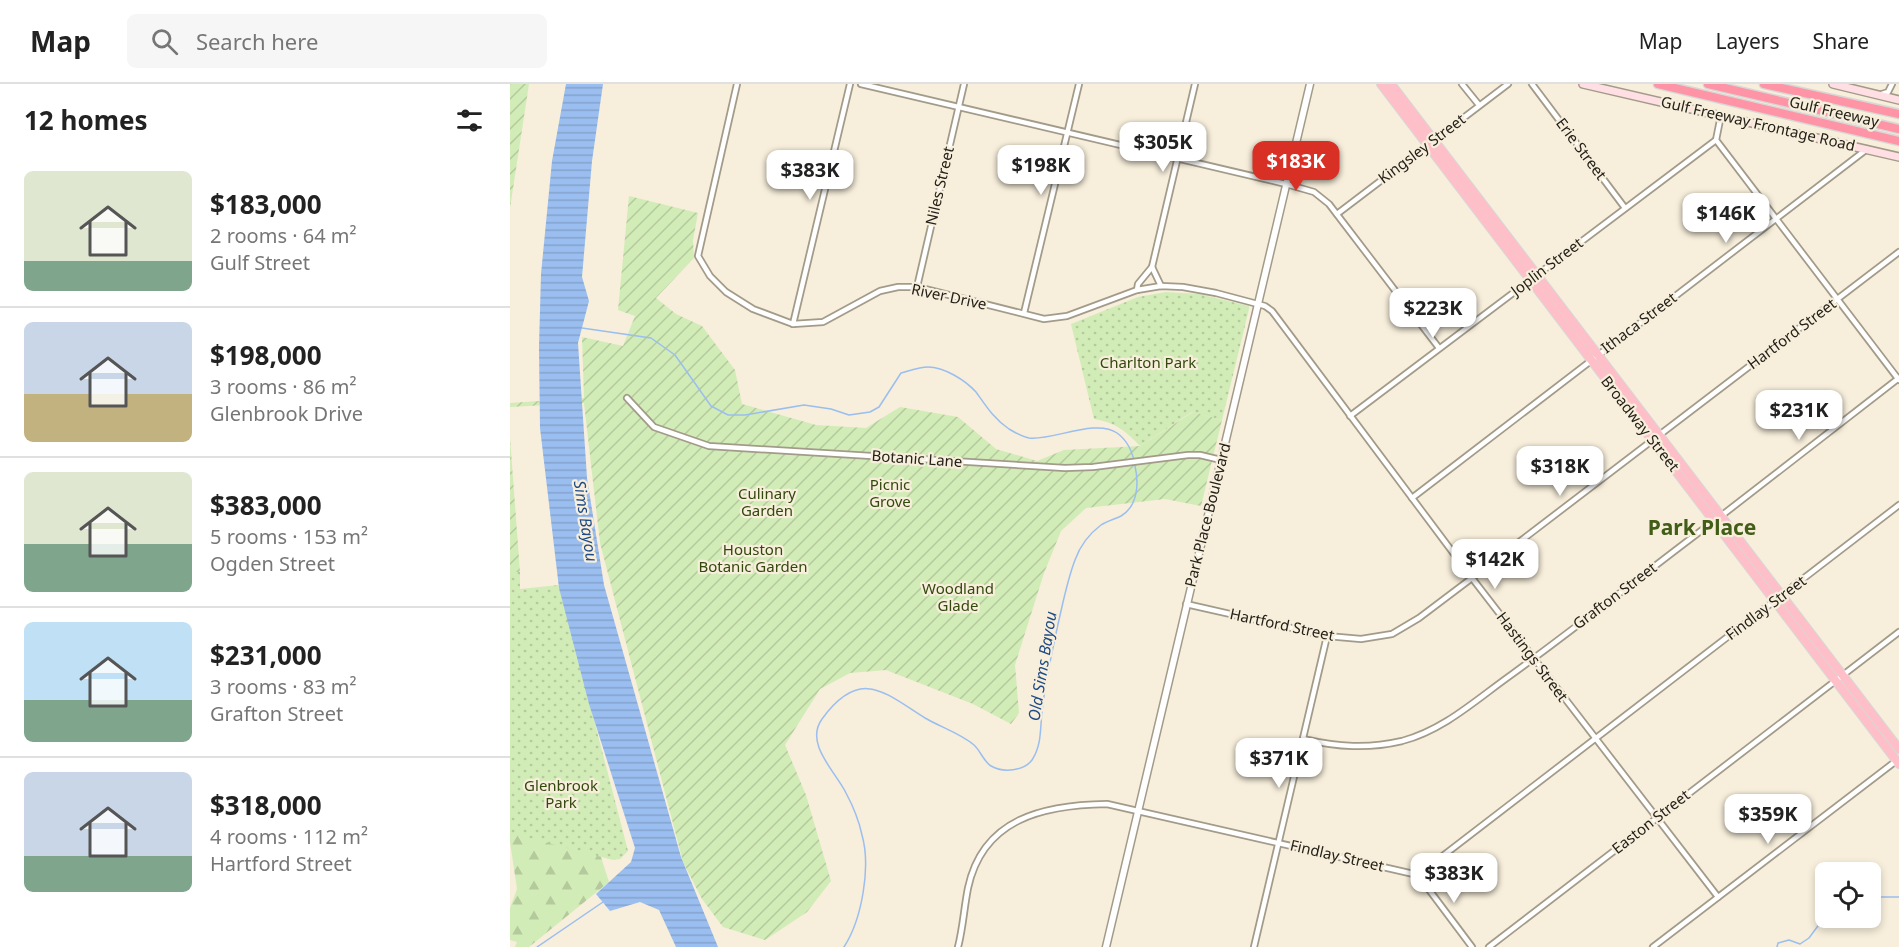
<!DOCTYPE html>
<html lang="en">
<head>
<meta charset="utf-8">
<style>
  body { margin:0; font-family:"Noto Sans",sans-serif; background:#f6f6f6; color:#222; height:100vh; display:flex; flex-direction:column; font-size:22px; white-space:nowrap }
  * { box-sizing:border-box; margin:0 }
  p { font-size:20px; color:#767676 }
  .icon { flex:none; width:33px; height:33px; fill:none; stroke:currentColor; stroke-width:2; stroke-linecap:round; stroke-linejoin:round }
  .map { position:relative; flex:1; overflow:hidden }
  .sheet { display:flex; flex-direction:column; background:#fff; width:510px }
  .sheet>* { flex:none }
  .fabs { position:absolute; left:1305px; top:778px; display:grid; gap:12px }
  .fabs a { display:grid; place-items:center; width:66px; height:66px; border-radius:9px; background:#fff; box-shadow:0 3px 9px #0003; font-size:30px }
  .price { position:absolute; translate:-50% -51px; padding:0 14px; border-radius:12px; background:#fff; color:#222; font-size:20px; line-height:39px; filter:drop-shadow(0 2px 3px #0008) }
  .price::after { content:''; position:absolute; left:50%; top:36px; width:18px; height:14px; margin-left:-9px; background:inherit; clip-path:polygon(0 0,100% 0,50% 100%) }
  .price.active { background:#d93025; color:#fff }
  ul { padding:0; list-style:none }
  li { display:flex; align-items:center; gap:18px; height:150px; padding:0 24px }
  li+li { border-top:2px solid #e0e0e0 }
  li span { display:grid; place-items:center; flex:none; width:168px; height:120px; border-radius:9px; color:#555 }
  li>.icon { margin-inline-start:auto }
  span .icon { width:72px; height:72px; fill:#fffc; stroke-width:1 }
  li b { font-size:26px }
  h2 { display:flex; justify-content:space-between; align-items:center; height:72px; padding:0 24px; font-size:26px }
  header { display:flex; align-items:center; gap:36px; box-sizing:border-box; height:84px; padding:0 30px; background:#fff; border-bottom:2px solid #e0e0e0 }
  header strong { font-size:28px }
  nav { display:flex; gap:33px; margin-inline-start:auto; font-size:21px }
  .search { width:420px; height:54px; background:#f6f6f6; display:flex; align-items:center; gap:15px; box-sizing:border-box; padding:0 21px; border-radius:9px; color:#767676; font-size:22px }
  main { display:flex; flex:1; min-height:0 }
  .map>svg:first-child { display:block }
  .forest { fill:url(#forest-firs) }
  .park { fill:url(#park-dots) }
  .garden { fill:url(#garden-furrows) }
  .water { fill:url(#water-rules) }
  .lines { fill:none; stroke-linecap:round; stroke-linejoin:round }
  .stream { stroke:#9abeef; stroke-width:1.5 }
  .minor-casing { stroke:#a39b8a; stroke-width:8 }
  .tertiary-casing { stroke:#a39b8a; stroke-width:9 }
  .secondary-casing { stroke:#a39b8a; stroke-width:10 }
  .primary-casing { stroke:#d8d7d6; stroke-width:10 }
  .motorway-casing { stroke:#d8d7d6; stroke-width:11 }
  .minor { stroke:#fff; stroke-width:4.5 }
  .tertiary { stroke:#fff; stroke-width:6 }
  .secondary { stroke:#ffdfe4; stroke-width:7 }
  .primary { stroke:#febfc9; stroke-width:8 }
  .motorway { stroke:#fe94a5; stroke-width:8 }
  .labels { text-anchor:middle; stroke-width:4.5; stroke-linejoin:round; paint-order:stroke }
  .street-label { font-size:15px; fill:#24211a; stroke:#f7eedb }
  .park-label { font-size:15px; fill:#32490d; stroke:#f7eedb }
  .water-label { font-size:16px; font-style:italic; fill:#1e4a86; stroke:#f7eedb }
  .district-label { font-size:21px; font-weight:bold; fill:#425d18; stroke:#f7eedb }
</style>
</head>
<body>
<header>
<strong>Map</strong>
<div class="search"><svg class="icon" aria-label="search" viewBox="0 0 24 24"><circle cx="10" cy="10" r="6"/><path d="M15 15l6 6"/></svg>Search here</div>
<nav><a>Map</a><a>Layers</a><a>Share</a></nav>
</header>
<main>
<section class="sheet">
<h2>12 homes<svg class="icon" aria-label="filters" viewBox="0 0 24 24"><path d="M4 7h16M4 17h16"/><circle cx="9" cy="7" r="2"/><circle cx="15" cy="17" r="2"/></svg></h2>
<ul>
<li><span style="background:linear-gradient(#dfe7d0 75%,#7fa58c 0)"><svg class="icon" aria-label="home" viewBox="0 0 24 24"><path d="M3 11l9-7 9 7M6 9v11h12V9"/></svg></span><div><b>$183,000</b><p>2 rooms · 64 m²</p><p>Gulf Street</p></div></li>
<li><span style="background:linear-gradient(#c9d6e8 60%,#c2b280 0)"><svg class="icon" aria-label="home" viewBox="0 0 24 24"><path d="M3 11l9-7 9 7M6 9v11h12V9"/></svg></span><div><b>$198,000</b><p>3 rooms · 86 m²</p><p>Glenbrook Drive</p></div></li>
<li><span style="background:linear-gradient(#dfe7d0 60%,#7fa58c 0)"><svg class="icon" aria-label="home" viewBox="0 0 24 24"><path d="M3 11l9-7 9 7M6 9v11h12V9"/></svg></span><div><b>$383,000</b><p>5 rooms · 153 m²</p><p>Ogden Street</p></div></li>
<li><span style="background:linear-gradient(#bfe0f5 65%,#7fa58c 0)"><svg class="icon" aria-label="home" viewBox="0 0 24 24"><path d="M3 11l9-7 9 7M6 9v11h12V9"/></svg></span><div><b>$231,000</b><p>3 rooms · 83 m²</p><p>Grafton Street</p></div></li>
<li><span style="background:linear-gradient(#c9d6e8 70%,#7fa58c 0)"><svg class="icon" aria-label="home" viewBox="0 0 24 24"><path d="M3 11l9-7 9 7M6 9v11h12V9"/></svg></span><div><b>$318,000</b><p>4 rooms · 112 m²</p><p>Hartford Street</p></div></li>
</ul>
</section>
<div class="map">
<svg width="1389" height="863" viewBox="0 0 1389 863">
  <defs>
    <pattern id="forest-firs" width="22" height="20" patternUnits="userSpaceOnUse" patternTransform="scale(1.5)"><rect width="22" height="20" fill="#d2ecb7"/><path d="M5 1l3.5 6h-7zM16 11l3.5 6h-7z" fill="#b4ca9d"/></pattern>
    <pattern id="park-dots" width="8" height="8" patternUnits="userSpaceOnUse" patternTransform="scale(1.5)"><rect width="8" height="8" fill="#d2ecb7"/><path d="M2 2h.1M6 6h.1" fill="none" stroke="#b4ca9d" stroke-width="1.8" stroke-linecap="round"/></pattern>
    <pattern id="garden-furrows" width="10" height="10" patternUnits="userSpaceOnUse" patternTransform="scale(1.5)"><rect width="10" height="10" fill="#d2ecb7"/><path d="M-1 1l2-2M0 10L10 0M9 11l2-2" fill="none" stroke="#b4ca9d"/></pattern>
    <pattern id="water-rules" width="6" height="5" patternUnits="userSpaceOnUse" patternTransform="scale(1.5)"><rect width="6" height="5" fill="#9abeef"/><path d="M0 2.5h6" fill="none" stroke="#85a3cc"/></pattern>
  </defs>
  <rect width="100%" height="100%" fill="#f7eedb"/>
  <!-- forest -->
  <polygon class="forest" points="0,728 81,742 99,798 19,863 5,863 7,858 0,856 0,824 7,805 0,758"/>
  <!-- park -->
  <g class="park">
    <path d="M656,208L689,210L739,222V225L712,336L682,328L630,362C616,347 605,338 584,335L561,240L628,213Z"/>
    <polygon points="0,488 10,488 10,505 49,501 118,767 110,775 103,776 0,749"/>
  </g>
  <!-- garden -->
  <g class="garden">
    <polygon points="0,0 19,0 0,124"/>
    <polygon points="119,112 188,129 183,156 184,174 146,214 166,230 192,242 225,286 232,320 306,341 356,344 390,323 448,333 486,365 527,377 554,366 630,362 683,328 712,336 691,422 655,415 576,424 551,447 534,489 505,581 509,629 501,640 463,620 376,586 340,589 310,605 275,661 296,711 321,797 297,828 255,856 213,843 192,815 173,778 90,459 74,319 0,323 0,319 74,314 72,253 113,262 125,232 108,226"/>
    <polygon points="0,354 10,488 0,488"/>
  </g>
  <!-- water -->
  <polygon class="water" points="56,0 93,0 82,77 72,193 79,217 68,259 77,394 94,501 171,773 208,863 166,863 149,826 130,818 100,827 86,810 121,778 125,764 79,620 49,504 30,344 29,263 31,190 42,77"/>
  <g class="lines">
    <!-- stream -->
    <g class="stream">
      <path d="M72,244L141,254L165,271L201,322L218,331H235L294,321L321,325L339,331L360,328L369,323L391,289C399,287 409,283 418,283C434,283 455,296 466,308C476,322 484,335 499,345C504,348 513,353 519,354C542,357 586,334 607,349C617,356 623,369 625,382C629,399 628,422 611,432C605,435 597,437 591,441C579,450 570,462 565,476C557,497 553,519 548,540C542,569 535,598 532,628C530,644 532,661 522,676C514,687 493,689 481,682C474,678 470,666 464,661C450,649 430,643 415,634C374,608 350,583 312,635C294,660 326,688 336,709C343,722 349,737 352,751C361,783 352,835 334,863"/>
      <polyline points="1360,813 1389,813"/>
      <polyline points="27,863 93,818"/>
      <polyline points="1267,863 1268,859 1279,856 1290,860 1299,854 1316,831"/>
    </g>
    <!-- minor casing -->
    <g class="minor-casing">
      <g id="minor">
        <polyline points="227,0 188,172 200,192 216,208 243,225 283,240 313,238 370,207 388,203 407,203 534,235 557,232 627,206 651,202 673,203 706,209 755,222 762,227 962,494 1208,813"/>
        <polyline points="351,0 776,100 804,108 819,120 929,264"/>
        <polyline points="952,0 969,21"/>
        <polyline points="1022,0 1115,124"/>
        <polyline points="1369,11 1378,8 1382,0"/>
        <polyline points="1211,31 1206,56 1389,296"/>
        <polyline points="827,130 998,0"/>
        <polyline points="642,183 651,202"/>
        <polyline points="407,203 454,0"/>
        <polyline points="627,206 628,200 642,183 685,0"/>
        <polyline points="514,229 569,0"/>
        <polyline points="283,240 340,0"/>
        <polyline points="117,314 144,343 199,362 555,384 583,383 678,371 690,371 711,376"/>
        <polyline points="840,332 1206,56"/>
        <polyline points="902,414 1357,65"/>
        <polyline points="1211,432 1389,294"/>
        <polyline points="676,520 817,552 851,555 882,550 909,534 962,494 1389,168"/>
        <path d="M793,655C828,663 858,665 892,657C934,646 967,615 1001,591C1070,541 1136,488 1204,437"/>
        <polyline points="908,791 962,863"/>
        <path d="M448,863C453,844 454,824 458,804C473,734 534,721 597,720L908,791L1389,421"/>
        <polyline points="744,863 817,552"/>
        <polyline points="979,863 1389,548"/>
        <polyline points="1143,863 1386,677"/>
      </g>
    </g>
    <!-- tertiary casing -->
    <g class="tertiary-casing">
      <polyline id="tertiary" points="596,863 800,0"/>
    </g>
    <!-- secondary casing -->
    <g class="secondary-casing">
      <g id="secondary">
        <polyline points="1073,0 1389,73"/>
        <polyline points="1323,0 1389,16"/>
      </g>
    </g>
    <!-- primary casing -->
    <g class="primary-casing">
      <g id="primary">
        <polyline points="871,0 1389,680"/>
        <polyline points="881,0 1389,665"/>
      </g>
    </g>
    <!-- motorway casing -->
    <g class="motorway-casing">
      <g id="motorway">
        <polyline points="1148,0 1389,57"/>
        <polyline points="1198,0 1389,45"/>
        <polyline points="1254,0 1389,30"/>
      </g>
    </g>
    <!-- minor -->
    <use href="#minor" class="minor"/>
    <!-- tertiary -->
    <use href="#tertiary" class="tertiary"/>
    <!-- secondary -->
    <use href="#secondary" class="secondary"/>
    <!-- primary -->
    <use href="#primary" class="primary"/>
    <!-- motorway -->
    <use href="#motorway" class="motorway"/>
  </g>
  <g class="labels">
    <!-- street labels -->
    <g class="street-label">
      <text transform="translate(1324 28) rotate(13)" y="5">Gulf Freeway</text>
      <text transform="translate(1248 40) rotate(13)" y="5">Gulf Freeway Frontage Road</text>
      <text transform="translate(912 65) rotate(-37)" y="5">Kingsley Street</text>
      <text transform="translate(1071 65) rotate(53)" y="5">Erie Street</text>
      <text transform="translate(430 102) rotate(-77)" y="5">Niles Street</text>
      <text transform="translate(1037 183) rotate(-37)" y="5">Joplin Street</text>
      <text transform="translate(439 213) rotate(12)" y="5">River Drive</text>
      <text transform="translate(1129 239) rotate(-37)" y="5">Ithaca Street</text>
      <text transform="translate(1282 250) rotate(-37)" y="5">Hartford Street</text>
      <text transform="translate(1130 340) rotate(52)" y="5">Broadway Street</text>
      <text transform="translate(407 375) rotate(4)" y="5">Botanic Lane</text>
      <text transform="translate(698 431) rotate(-76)" y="5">Park Place Boulevard</text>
      <text transform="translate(1105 512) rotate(-37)" y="5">Grafton Street</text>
      <text transform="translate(1256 524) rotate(-37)" y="5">Findlay Street</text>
      <text transform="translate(772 541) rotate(12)" y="5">Hartford Street</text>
      <text transform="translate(1022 573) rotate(53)" y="5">Hastings Street</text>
      <text transform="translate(1141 738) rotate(-38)" y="5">Easton Street</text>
      <text transform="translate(827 772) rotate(13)" y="5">Findlay Street</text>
    </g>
    <!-- park labels -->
    <g class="park-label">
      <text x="638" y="284">Charlton Park</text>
      <text x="380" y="406">Picnic<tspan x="380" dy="17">Grove</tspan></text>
      <text x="257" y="415">Culinary<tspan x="257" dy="17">Garden</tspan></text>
      <text x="243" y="471">Houston<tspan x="243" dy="17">Botanic Garden</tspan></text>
      <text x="448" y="510">Woodland<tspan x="448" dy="17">Glade</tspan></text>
      <text x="51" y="707">Glenbrook<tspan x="51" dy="17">Park</tspan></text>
    </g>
    <!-- water labels -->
    <g class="water-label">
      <text transform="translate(76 437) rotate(81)" y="6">Sims Bayou</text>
      <text transform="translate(532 582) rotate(-81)" y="6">Old Sims Bayou</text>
    </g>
    <!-- district labels -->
    <g class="district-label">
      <text x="1192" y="451">Park Place</text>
    </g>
  </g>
</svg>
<div class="fabs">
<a><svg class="icon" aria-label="locate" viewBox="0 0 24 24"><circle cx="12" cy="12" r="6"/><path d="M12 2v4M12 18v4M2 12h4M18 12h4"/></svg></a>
</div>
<b class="price" style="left:653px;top:89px">$305K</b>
<b class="price active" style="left:786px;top:108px">$183K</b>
<b class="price" style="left:531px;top:112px">$198K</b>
<b class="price" style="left:300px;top:117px">$383K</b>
<b class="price" style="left:1216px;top:160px">$146K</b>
<b class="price" style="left:923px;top:255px">$223K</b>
<b class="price" style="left:1289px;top:357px">$231K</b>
<b class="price" style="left:1050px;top:413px">$318K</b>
<b class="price" style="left:985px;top:506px">$142K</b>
<b class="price" style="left:769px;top:705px">$371K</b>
<b class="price" style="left:1258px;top:761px">$359K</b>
<b class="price" style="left:944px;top:820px">$383K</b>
</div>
</main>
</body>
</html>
